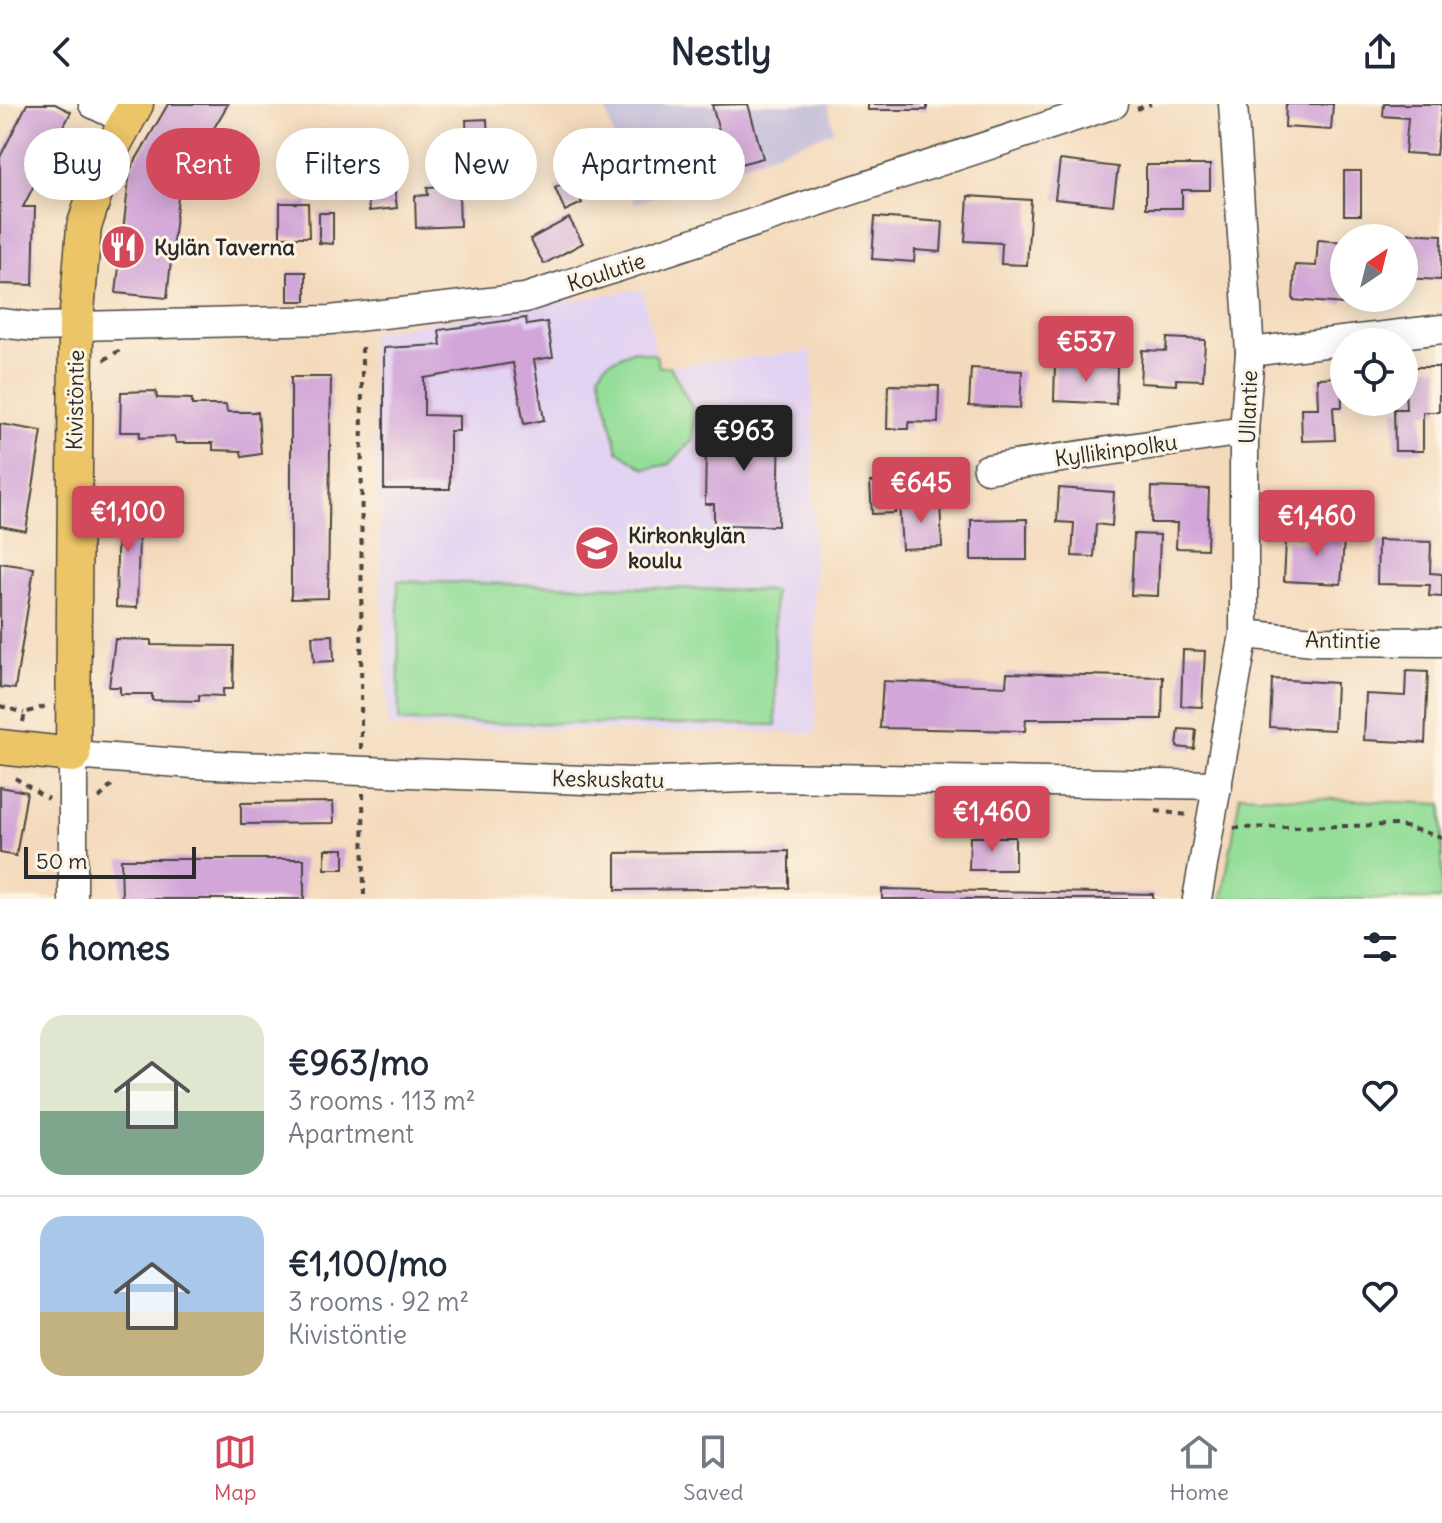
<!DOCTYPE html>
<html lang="en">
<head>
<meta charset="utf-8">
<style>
  body { margin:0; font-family:Delius,sans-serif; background:#f6f6f7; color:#1f2937; height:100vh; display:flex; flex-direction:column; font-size:30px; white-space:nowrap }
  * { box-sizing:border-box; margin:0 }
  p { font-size:26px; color:#747a83 }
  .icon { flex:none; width:44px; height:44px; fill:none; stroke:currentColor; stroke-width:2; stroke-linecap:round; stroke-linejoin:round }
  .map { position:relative; height:795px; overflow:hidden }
  .details { display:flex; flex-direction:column; background:#fff; flex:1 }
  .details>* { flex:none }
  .banner { position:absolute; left:24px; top:24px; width:800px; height:72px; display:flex; gap:16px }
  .needle { width:52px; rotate:35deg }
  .fabs { position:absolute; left:1330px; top:120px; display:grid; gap:16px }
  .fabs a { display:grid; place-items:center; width:88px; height:88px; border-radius:50%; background:#fff; box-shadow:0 4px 20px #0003; font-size:40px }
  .scale { position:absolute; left:24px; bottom:20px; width:172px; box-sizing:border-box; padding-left:8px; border:4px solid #2b2b2b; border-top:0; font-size:22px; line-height:28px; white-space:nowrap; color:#2b2b2b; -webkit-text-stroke:6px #fcf5e5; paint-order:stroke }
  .price { position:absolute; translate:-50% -68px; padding:0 18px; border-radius:8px; background:#d1495b; color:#fff; font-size:26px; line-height:52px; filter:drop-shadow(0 2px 4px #0008) }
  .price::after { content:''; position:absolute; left:50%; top:48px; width:24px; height:18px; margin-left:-12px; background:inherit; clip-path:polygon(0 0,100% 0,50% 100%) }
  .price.selected { background:#222; color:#fff }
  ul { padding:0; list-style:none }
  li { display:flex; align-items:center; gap:24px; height:200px; padding:0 40px }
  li+li { border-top:2px solid #e0e1e3 }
  li span { display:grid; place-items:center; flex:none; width:224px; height:160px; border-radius:24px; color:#555 }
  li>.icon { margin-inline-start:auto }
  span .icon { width:96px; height:96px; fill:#fffc; stroke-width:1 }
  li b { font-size:34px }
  h2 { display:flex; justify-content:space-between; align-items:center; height:96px; padding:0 40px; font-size:34px }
  .tag { padding:0 28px; border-radius:36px; background:#fff; box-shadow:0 4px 20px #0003; font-size:28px; line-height:72px }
  .tag.selected { background:#d1495b; color:#fff }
  header { display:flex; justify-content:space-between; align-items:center; height:104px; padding:0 40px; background:#fff; font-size:36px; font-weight:700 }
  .dock { display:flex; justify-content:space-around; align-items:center; height:112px; border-top:2px solid #e0e1e3; background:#fff; font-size:22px; color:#747a83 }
  .dock a { display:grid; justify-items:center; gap:4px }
  .dock .selected { color:#d1495b }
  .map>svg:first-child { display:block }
  .built { fill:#e3d3f2 }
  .industrial { fill:#c6c0da }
  .green { fill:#94de99; stroke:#608462; stroke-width:2 }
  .building { fill:#d2a6d8 }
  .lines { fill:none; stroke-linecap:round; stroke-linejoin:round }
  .minor-casing { stroke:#494541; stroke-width:31 }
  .major-casing { stroke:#494541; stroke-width:37 }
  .path { stroke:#494541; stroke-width:4; stroke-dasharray:6 6; stroke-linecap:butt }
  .minor { stroke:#fff; stroke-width:28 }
  .major { stroke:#edc569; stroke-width:34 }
  .labels { text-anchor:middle; stroke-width:6; stroke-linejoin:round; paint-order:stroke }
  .poi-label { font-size:22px; font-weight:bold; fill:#2b2b2b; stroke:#fcf5e5; text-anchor:start }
  .street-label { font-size:22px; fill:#2b2b2b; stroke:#fcf5e5 }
</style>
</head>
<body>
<header><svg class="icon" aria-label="back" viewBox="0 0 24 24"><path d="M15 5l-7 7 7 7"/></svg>Nestly<svg class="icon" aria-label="share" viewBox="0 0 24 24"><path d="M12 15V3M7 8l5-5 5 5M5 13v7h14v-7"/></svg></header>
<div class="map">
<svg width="1442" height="795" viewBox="0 0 1442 795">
  <rect width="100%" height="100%" fill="#fcf5e5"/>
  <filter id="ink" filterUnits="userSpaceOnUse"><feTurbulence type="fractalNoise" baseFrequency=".0125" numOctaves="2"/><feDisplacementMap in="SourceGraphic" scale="16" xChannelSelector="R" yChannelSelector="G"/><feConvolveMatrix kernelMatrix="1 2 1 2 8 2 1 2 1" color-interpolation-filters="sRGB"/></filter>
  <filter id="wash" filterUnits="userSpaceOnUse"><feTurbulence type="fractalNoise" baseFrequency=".006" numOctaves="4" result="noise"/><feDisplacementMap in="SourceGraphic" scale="32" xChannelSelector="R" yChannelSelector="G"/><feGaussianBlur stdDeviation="1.8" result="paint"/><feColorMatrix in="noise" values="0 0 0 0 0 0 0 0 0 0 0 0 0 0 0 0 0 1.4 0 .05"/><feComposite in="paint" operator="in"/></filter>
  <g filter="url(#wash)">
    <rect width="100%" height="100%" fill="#f4dabc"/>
    <!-- built -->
    <polygon class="built" points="642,185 659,263 812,247 816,629 388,624 370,228"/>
    <!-- industrial -->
    <polygon class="industrial" points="604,0 828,0 834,27 634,100"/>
    <!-- green -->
    <g class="green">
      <polygon points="633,246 656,251 659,263 670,262 695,309 692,336 670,360 645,365 618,347 599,270 606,259"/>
      <polygon points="398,477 774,487 776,621 399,618"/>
      <polygon points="1240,691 1442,700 1442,795 1222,795"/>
    </g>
    <g id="blocks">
      <!-- building -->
      <g class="building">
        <polygon points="27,0 55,0 71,8 23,103 35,103 33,181 0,180 0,53"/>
        <polygon points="168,0 228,0 179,84 167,194 116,189 130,66"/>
        <polygon points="748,0 763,54 729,63 712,1"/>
        <rect x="868" y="0" width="59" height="6"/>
        <polygon points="1286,0 1333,0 1331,26 1285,23"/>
        <polygon points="1384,0 1442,0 1436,51 1405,49 1408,14 1383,12"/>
        <polygon points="487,15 490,81 469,82 466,16"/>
        <polygon points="333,25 335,50 314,51 312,27"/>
        <polygon points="1060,56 1118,63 1113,101 1055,95"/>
        <polygon points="1146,61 1210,61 1210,86 1182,86 1182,104 1146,104"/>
        <rect x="1344" y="67" width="17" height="44"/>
        <polygon points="393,73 397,104 369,107 366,76"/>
        <polygon points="571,76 582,99 565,107 555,84"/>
        <polygon points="446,82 447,90 459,90 460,122 416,124 415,92 428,91 427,83"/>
        <polygon points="968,92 1031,96 1027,161 1001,160 1002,139 965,137"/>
        <polygon points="280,99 308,99 309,133 280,133"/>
        <polygon points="319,109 333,109 333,140 319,139"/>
        <polygon points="875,113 943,118 941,148 915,146 914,158 872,155"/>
        <polygon points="569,114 583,139 544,160 530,135"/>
        <polygon points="1378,128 1442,131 1441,176 1404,174 1404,134 1378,134"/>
        <polygon points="1318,136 1344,138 1344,200 1293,196 1295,161 1316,162"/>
        <rect x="288" y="168" width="18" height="29"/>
        <polygon points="526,214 527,221 547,218 553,253 534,256 544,316 524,320 513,259 424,274 424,311 459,312 459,327 450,327 450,385 384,385 384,244 441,241 439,226"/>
        <polygon points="1167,234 1205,236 1203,276 1176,275 1176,281 1140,279 1142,246 1166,247"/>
        <polygon points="1055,260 1117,263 1116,300 1054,297"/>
        <polygon points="1404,263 1439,263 1439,308 1423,308 1423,347 1395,347 1394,305 1406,305"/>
        <polygon points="971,264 1022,267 1020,304 969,302"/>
        <polygon points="291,273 331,273 328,494 291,495"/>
        <polygon points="1341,273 1342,303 1333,303 1335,336 1302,337 1301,304 1318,304 1317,274"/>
        <polygon points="888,281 939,282 938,319 909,318 909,325 887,325"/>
        <polygon points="156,287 157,294 192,295 192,301 226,301 227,308 258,308 261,350 242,353 241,347 213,346 213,339 176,339 174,332 139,334 140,328 120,328 121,288"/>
        <polygon points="715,317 780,318 778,422 714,421 714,400 705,400 706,342 714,343"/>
        <polygon points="0,320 42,327 26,427 0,422"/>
        <polygon points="894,377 895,409 872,410 870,378"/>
        <polygon points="1152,383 1209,385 1207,445 1176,444 1177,419 1151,419"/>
        <polygon points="1059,384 1114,388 1112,422 1096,420 1094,453 1072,452 1074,419 1057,418"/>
        <polygon points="118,396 140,398 137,504 116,503"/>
        <polygon points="940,397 942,443 902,445 899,399"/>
        <polygon points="1027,415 1027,456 971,456 971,416"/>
        <polygon points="1323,418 1345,420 1341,480 1284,477 1286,437 1321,440"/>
        <polygon points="1134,430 1160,431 1158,492 1131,491"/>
        <polygon points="1378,436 1431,438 1430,469 1442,470 1442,493 1429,492 1430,481 1377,480"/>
        <polygon points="0,459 34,464 15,585 0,583"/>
        <polygon points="333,531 334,557 314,558 312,532"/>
        <polygon points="115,535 151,536 151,541 234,542 233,585 223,585 223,592 199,591 199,597 152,596 152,590 120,590 120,583 109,583"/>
        <polygon points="1183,546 1205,547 1202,603 1181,602"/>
        <polygon points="1406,567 1428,568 1425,639 1364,636 1366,590 1405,592"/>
        <polygon points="1007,569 1163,573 1162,615 1026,615 1025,627 880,624 883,577 1006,582"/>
        <polygon points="1272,575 1336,579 1334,626 1270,623"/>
        <polygon points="1179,625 1196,626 1194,645 1177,643"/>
        <polygon points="0,683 27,688 16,752 0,749"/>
        <polygon points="333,698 334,719 241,720 241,699"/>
        <polygon points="970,733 1015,733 1015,766 969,766"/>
        <rect x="325" y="745" width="19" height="20"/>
        <polygon points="789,747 789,784 616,786 616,749"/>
        <polygon points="121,755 304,755 304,795 122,795"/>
        <polygon points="882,785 1153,790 1153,795 882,795"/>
      </g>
    </g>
  </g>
  <g filter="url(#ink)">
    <use href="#blocks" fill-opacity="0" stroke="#494541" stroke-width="2"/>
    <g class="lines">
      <!-- minor casing -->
      <g class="minor-casing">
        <g id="minor">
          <polyline points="93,0 128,17"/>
          <polyline points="0,219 35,223 330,216 525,194 1114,0"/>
          <polyline points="1250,248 1442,225"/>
          <polyline points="987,365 1244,327"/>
          <polyline points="1244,530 1314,537 1442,538"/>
          <polyline points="73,795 73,651 193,660 632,678 771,673 1218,681"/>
          <polyline points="1197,795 1244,530 1244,327 1250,248 1233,0"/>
        </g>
      </g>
      <!-- major casing -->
      <g class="major-casing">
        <polyline id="major" points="0,643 73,651 76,220 84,123 106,55 136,0"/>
      </g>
      <!-- path -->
      <g class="path">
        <polyline points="1137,5 1151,0"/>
        <polyline points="104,256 120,246"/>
        <polyline points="0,602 24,609"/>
        <polyline points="23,618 25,609 46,602"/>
        <polyline points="361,645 362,237"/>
        <polyline points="15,674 48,695"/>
        <polyline points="363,689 364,795"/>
        <polyline points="99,694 115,678"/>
        <polyline points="1156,707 1187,711"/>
        <polyline points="1234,724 1398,721 1442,733"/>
      </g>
      <!-- minor -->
      <use href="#minor" class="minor"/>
      <!-- major -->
      <use href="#major" class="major"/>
    </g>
  </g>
  <!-- icons -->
  <defs>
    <g id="restaurant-disc" transform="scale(2.3)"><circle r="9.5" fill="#d1495b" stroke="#fcf5e5"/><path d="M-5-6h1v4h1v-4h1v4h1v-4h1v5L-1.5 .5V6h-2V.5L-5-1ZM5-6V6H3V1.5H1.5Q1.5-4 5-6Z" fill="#fff"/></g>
    <g id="school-disc" transform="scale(2.3)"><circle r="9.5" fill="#d1495b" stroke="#fcf5e5"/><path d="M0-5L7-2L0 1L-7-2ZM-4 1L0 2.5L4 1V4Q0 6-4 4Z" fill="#fff"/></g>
  </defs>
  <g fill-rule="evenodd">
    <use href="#restaurant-disc" x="123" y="143"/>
    <use href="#school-disc" x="597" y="444"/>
  </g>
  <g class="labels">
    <!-- poi labels -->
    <g class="poi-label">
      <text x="154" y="151">Kylän Taverna</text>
      <text x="628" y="439">Kirkonkylän<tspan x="628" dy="25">koulu</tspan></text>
    </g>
    <!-- street labels -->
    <g class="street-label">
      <text transform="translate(606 168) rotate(-18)" y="8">Koulutie</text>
      <text transform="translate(75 296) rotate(-89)" y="8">Kivistöntie</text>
      <text transform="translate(1248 303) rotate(-88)" y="8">Ullantie</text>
      <text transform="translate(1116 346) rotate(-8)" y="8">Kyllikinpolku</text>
      <text transform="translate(1343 536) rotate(1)" y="8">Antintie</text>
      <text transform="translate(608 675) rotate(1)" y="8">Keskuskatu</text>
    </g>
  </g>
</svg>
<div class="fabs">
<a><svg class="needle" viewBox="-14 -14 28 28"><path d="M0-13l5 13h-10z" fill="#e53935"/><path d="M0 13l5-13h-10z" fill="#747a83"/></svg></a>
<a><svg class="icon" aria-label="locate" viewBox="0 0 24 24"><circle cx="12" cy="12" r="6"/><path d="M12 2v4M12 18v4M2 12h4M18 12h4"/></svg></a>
</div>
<div class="scale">50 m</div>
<b class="price" style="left:1086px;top:280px">€537</b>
<b class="price selected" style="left:744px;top:369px">€963</b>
<b class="price" style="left:921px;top:421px">€645</b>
<b class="price" style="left:128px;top:450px">€1,100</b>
<b class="price" style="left:1317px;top:454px">€1,460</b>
<b class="price" style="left:992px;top:750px">€1,460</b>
<div class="banner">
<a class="tag">Buy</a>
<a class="tag selected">Rent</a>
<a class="tag">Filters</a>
<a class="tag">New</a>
<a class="tag">Apartment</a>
</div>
</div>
<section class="details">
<h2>6 homes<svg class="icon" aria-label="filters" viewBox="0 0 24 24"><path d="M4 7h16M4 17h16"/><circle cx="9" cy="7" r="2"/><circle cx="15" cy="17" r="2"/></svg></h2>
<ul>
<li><span style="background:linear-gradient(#dfe7d0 60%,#7fa58c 0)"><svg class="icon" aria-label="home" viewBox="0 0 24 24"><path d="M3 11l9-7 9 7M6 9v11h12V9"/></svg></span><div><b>€963/mo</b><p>3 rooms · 113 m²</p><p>Apartment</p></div><svg class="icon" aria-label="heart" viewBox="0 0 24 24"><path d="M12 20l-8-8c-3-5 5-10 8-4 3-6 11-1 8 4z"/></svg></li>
<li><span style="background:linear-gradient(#a9c7e8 60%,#c2b280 0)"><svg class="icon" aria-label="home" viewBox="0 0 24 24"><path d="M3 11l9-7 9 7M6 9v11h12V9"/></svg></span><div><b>€1,100/mo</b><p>3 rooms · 92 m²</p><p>Kivistöntie</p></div><svg class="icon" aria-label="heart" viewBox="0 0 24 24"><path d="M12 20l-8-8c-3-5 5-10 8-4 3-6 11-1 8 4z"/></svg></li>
</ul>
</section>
<nav class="dock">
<a class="selected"><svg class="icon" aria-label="map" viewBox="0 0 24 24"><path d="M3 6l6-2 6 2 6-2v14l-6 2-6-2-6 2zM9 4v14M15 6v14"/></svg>Map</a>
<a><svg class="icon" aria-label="saved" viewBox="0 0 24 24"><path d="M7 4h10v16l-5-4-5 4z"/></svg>Saved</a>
<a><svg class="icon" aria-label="home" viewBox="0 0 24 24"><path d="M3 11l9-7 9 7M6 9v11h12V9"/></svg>Home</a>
</nav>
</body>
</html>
